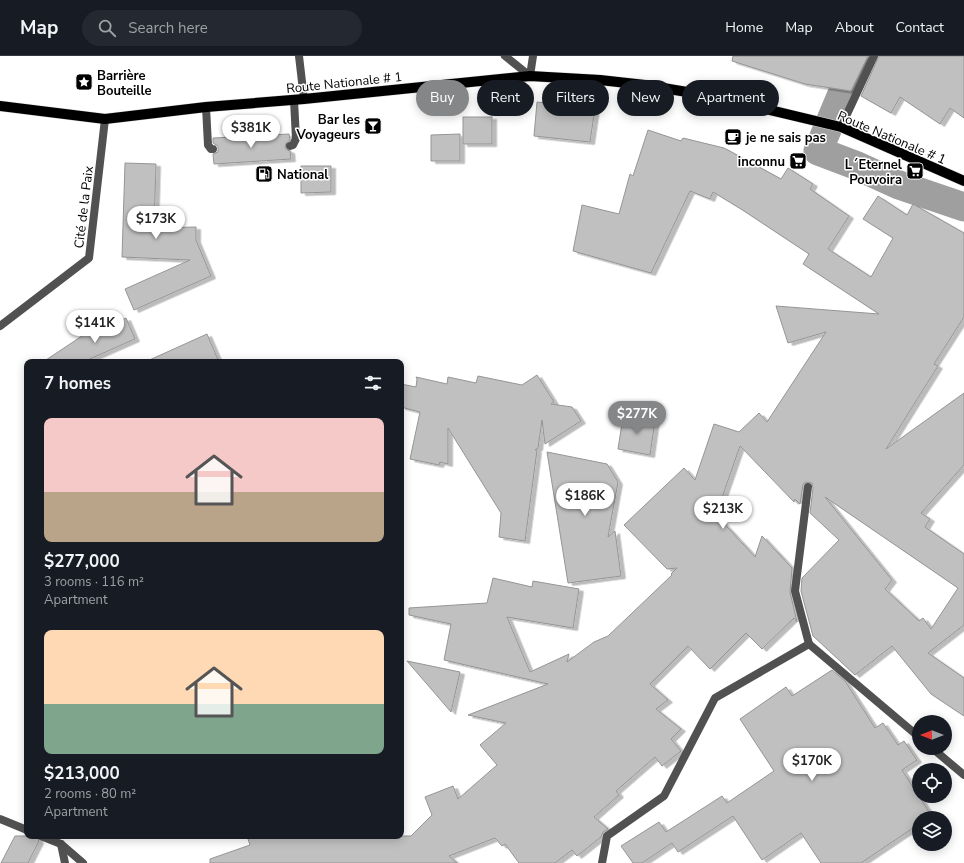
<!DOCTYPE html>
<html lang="en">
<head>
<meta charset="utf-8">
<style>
  body { margin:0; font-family:"Nunito Sans",sans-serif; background:#242831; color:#f1f3f6; height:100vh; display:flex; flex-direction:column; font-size:15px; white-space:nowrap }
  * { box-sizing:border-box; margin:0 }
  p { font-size:13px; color:#9ea1a6 }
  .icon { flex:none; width:22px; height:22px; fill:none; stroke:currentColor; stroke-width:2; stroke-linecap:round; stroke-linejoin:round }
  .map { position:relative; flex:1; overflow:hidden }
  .sheet { position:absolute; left:24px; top:303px; width:380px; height:480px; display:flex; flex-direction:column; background:#171b24; border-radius:8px; box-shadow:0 2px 10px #0003 }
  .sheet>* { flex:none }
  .guide { position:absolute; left:416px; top:24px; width:380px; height:36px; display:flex; gap:8px }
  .needle { width:26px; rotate:270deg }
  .tools { position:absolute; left:912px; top:659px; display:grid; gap:8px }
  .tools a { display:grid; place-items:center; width:40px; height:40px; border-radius:50%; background:#171b24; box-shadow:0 2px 10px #0003; font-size:20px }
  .price { position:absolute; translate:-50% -34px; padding:0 9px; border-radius:14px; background:#fff; color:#222; font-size:13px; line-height:26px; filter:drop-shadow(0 1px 2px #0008) }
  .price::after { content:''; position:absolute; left:50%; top:24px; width:12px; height:9px; margin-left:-6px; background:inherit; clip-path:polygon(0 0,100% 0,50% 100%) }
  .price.current { background:#858687; color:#fff }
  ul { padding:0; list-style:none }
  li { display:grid; align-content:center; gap:8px; height:212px; padding:0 20px }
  li span { display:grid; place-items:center; height:124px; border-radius:8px; color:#555 }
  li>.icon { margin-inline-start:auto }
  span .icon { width:72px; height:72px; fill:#fffc; stroke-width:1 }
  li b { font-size:17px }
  h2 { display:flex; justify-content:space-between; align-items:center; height:48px; padding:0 20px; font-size:17px }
  .tag { padding:0 14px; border-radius:18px; background:#171b24; box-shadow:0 2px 10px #0003; font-size:14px; line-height:36px }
  .tag.current { background:#858687; color:#fff }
  header { display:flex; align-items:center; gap:24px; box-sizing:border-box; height:56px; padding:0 20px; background:#171b24; border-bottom:1px solid #363941 }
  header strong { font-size:19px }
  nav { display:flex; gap:22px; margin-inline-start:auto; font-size:14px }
  .search { width:280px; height:36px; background:#242831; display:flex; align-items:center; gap:10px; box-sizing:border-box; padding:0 14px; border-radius:22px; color:#9ea1a6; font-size:15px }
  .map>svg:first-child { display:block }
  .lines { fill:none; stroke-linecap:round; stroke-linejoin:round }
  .canal { stroke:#9f9f9f; stroke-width:29 }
  .building { fill:#c0c0c0; stroke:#959595; fill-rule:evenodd; filter:url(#shadow) }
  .primary-casing { stroke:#dbdbdb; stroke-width:11 }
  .service { stroke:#515151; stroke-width:8 }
  .minor { stroke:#515151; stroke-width:8 }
  .tertiary { stroke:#515151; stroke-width:8 }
  .primary { stroke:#000; stroke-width:10 }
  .labels { text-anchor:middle; stroke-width:3; stroke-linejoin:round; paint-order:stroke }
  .poi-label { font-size:13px; font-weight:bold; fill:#000; stroke:#fff; text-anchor:start }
  .street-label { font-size:13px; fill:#000; stroke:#fff }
</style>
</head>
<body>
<header>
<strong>Map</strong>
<div class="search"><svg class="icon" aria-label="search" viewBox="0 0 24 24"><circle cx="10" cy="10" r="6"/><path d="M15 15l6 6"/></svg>Search here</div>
<nav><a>Home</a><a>Map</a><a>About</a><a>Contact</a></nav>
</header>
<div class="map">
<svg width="964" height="807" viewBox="0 0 964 807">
  <defs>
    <filter id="shadow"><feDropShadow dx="4.5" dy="2.5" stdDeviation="0" flood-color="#0004"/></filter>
  </defs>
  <rect width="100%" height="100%" fill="#fff"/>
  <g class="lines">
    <!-- canal -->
    <polyline class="canal" points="858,0 818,95 855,109 899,129 964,151"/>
  </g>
  <!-- building -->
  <g class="building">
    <polygon points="733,0 868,0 851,35 805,28 732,5"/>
    <polygon points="879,0 964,0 964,62 950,52 940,68 900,41 891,57 861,40"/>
    <polygon points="537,46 595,52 590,86 534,80"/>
    <rect x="463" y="61" width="29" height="27"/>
    <path d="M648,74L681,85L683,82L724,92L781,123L788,112L813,128L810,133L849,160L828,193L871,221L893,182L863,163L878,140L907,159L913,148L964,177V261L934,308L938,310L886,393L964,337V409L921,457L930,463L925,471L964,498V569L928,597L964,622V660L931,638L892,590L855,619L813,580L801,535L802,522L839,484L810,457L813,432L812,427L806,426L803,428L800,448L795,443L794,446L740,390L716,459L755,501L762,480L792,512L790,536L797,566L794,562L762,593L746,577L710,613L688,590L650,628L668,644L656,653L681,673L671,683L681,695L662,710L655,701L616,735L619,739L594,761L608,773L603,776L601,781L577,800L572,794L555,807H519L505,788L502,790L495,782L449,800L457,807H210V803L250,789L247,780H411L432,759L425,741L453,730L458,743L497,709L480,689L506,667L468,659L548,628L444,604L451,568L409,559V552L487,547L493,522L532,531L533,525L579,533L573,572L507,561L530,616L569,598L567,606L594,586L608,580L672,519L671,518L677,512L667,513L624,469L684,412L695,424L714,368L739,376L759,357L767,366L826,276L788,287L776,250L879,258L803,208L809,198L741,153L713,136L710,143L690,135L651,217L573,195L582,149L619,158L630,118L633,120ZM825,441L958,532L931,573L923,562L919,565L885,533L892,524Z"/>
    <polygon points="289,78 290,84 286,87 285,91 287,94 290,95 291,103 214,108 213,98 218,96 218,90 213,87 213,82"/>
    <polygon points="460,78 460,105 431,105 431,79"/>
    <polygon points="125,107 156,108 154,172 196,171 196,184 211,220 134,254 125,233 190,204 122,201"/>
    <polygon points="301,110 331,110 331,136 301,137"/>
    <polygon points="126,262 135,283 83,306 43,306 88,276 89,279"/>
    <polygon points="207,278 219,306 145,306"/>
    <polygon points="537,319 554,346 551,348 572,351 581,365 545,388 542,364 538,392 535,394 537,394 525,485 499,481 501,457 448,372 448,408 440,406 439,409 410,403 420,356 401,351 401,328 416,331 417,323 416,321 447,328 448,321 476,327 478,320 522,329"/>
    <polygon points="623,361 632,361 655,364 650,399 618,393"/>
    <polygon points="547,396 607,408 618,426 608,481 615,475 621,520 568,527"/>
    <polygon points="407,605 460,616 451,656"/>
    <polygon points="832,614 845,625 875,672 883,667 898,689 904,685 917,704 902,714 931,759 927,762 919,762 919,768 861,807 821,807 801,777 762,804 733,760 678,796 672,787 642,807 633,807 621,790 659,766 666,776 722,740 727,747 774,715 740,663 786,631 792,640"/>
    <polygon points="15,780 36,780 39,785 28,807 1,807"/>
  </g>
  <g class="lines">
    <!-- primary casing -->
    <g class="primary-casing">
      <polyline id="primary" points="0,50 105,63 206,51 304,43 530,20 600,24 645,29 711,40 841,71 964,125"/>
    </g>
    <!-- service -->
    <g class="service">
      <polyline points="206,51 208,89 211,93 213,93"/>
      <polyline points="290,90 293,89 296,83 294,44"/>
      <polyline points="809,588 919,681"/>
      <polyline points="932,692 964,719"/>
      <polyline points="0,763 27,774"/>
      <polyline points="41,780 61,788 83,807"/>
      <polyline points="61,788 65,807"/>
      <polyline points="602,807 607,780 664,740 715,642 809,588 795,535 808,431"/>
    </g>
    <!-- minor -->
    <g class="minor">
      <polyline points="299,0 304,43"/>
      <polyline points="530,20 533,0"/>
      <polyline points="841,71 874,0"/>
      <polyline points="0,270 89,202 105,63"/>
    </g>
    <!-- tertiary -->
    <polyline class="tertiary" points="505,0 530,20"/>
    <!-- primary -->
    <use href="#primary" class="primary"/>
  </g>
  <!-- icons -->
  <defs>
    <g id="sight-square" transform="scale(0.9)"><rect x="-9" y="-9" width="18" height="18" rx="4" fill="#000" stroke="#fff"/><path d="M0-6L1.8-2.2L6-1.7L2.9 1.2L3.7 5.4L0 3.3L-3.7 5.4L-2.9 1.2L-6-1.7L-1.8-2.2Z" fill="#fff"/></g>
    <g id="bar-square" transform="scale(0.9)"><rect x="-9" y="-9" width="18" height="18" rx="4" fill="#000" stroke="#fff"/><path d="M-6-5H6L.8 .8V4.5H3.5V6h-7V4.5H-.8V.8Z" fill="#fff"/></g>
    <g id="cafe-square" transform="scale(0.9)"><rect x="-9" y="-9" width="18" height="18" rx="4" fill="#000" stroke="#fff"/><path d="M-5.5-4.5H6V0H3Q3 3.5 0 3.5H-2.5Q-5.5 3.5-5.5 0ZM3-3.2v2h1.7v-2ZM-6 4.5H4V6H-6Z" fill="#fff"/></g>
    <g id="supermarket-square" transform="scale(0.9)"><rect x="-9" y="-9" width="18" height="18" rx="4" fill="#000" stroke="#fff"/><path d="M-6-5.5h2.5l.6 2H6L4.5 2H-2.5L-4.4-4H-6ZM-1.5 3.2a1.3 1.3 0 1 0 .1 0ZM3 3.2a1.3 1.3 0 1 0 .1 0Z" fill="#fff"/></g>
    <g id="fuel-square" transform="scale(0.9)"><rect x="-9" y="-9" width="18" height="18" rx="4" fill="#000" stroke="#fff"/><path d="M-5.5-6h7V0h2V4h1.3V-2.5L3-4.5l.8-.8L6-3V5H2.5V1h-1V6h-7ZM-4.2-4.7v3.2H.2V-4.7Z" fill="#fff"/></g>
  </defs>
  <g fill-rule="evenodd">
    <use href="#sight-square" x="84" y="26"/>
    <use href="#bar-square" x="373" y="70"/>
    <use href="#cafe-square" x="733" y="81"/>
    <use href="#supermarket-square" x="798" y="105"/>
    <use href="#supermarket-square" x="915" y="115"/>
    <use href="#fuel-square" x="264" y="118"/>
  </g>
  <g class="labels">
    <!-- poi labels -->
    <g class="poi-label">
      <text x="97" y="24">Barrière<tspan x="97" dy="15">Bouteille</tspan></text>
      <text x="360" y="68" text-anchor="end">Bar les<tspan x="360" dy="15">Voyageurs</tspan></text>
      <text x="746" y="86">je ne sais pas</text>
      <text x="785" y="110" text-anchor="end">inconnu</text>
      <text x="902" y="113" text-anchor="end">L´Eternel<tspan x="902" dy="15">Pouvoira</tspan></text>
      <text x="277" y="123">National</text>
    </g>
    <!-- street labels -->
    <g class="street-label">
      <text transform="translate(344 26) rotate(-6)" y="5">Route Nationale # 1</text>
      <text transform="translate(892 81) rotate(23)" y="5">Route Nationale # 1</text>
      <text transform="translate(83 151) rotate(-83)" y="5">Cité de la Paix</text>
    </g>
  </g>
</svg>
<div class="tools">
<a><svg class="needle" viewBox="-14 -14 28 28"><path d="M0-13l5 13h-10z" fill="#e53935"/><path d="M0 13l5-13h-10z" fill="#9ea1a6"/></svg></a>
<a><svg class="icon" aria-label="locate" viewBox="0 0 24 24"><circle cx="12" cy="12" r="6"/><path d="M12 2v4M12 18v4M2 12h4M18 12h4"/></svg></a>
<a><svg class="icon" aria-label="layers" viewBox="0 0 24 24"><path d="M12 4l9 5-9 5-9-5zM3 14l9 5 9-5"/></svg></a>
</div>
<b class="price" style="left:251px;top:93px">$381K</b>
<b class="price" style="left:156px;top:184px">$173K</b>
<b class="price" style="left:95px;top:288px">$141K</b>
<b class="price current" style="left:637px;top:379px">$277K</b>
<b class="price" style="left:585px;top:461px">$186K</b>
<b class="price" style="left:723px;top:474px">$213K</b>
<b class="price" style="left:812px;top:726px">$170K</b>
<div class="guide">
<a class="tag current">Buy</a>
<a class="tag">Rent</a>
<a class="tag">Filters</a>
<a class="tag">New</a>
<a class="tag">Apartment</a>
</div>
<section class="sheet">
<h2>7 homes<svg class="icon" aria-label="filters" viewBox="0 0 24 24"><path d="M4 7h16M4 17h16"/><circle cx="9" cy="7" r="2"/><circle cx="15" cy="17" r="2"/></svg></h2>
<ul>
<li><span style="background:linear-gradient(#f6c9c9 60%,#b9a48a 0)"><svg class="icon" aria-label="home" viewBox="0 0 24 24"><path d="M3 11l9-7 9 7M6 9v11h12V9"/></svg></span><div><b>$277,000</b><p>3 rooms · 116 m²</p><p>Apartment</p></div></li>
<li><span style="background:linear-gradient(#ffd9b3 60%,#7fa58c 0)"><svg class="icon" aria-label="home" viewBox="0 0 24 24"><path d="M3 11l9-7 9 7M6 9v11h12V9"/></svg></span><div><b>$213,000</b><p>2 rooms · 80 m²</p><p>Apartment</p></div></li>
</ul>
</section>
</div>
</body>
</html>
